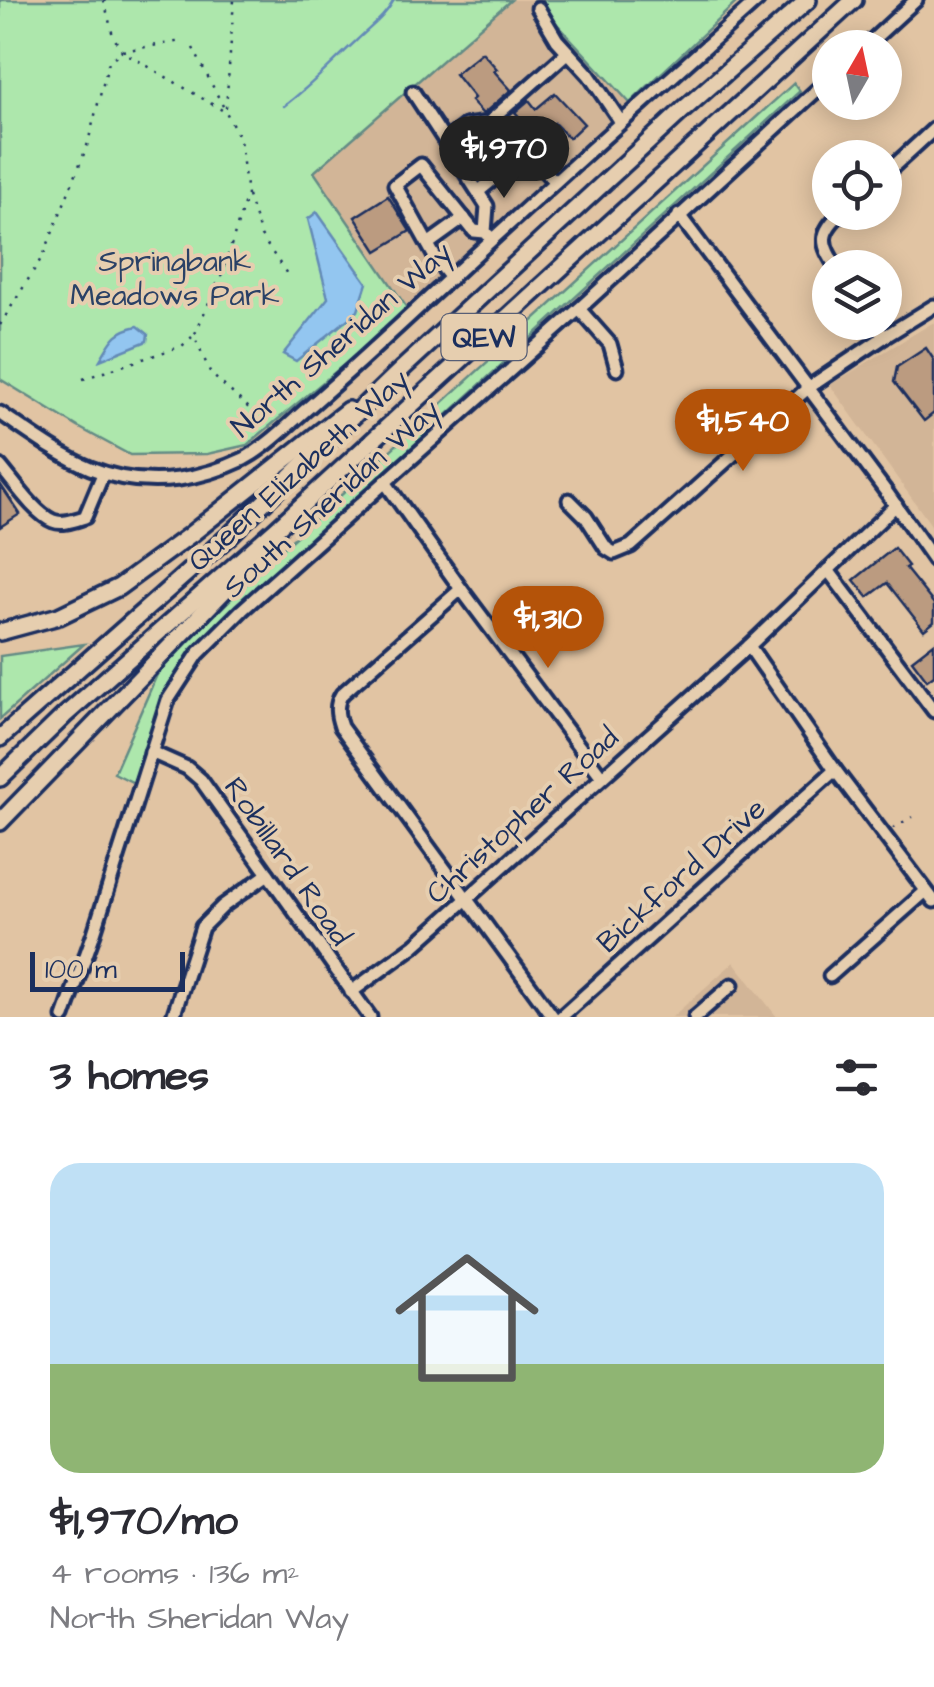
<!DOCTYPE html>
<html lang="en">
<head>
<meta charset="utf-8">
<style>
  body { margin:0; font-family:"Architects Daughter",sans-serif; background:#f7f7f7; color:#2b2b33; height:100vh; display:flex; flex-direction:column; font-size:38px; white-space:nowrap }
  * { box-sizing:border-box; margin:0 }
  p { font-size:32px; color:#7c7c81 }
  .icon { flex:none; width:55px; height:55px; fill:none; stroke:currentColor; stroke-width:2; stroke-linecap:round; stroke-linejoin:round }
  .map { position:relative; height:1017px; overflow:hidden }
  .side { display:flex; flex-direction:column; background:#fff; flex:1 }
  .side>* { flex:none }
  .needle { width:65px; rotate:9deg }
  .tools { position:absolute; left:812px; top:30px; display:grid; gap:20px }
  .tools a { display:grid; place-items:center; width:90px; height:90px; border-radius:50%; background:#fff; box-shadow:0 5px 25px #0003; font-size:50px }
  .scale { position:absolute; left:30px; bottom:25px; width:155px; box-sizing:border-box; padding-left:10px; border:5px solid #1b2f5e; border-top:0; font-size:28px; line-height:35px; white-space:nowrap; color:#1b2f5e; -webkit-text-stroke:8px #e6ceaf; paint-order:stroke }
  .price { position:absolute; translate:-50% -85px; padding:0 22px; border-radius:35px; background:#b45309; color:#fff; font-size:32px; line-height:65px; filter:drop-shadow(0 2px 5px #0008) }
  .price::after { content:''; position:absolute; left:50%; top:60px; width:30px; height:22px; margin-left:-15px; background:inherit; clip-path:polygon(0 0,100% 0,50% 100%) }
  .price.current { background:#222; color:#fff }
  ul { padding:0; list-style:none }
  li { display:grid; align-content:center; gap:20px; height:530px; padding:0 50px }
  li span { display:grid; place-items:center; height:310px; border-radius:30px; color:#555 }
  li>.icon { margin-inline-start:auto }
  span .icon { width:180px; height:180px; fill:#fffc; stroke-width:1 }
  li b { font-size:42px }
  h2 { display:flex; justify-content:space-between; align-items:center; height:120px; padding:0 50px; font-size:42px }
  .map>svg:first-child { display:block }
  .built { fill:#d2b597 }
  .green { fill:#ade7ac; stroke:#648b85; stroke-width:2.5 }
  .water { fill:#93c6f0; stroke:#638ab6; stroke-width:2.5 }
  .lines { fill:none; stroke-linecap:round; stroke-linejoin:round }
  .stream { stroke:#638ab6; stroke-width:2.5 }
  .building { fill:#bb9b80; stroke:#1b2f5e; stroke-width:2.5 }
  .minor-casing { stroke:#1b2f5e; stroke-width:19 }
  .highway-casing { stroke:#1b2f5e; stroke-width:22 }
  .path { stroke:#1b2f5e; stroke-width:2.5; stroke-dasharray:2.5 8; stroke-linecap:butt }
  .minor { stroke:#e6ceaf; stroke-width:11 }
  .highway { stroke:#e6ceaf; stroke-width:15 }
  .labels { text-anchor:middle; stroke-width:8; stroke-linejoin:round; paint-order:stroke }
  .shield { fill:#e6ceaf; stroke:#585f76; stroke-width:2.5 }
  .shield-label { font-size:28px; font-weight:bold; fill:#1b2f5e }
  .park-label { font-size:30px; fill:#2a4166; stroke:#e6ceaf }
  .street-label { font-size:30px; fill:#1b2f5e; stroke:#e6ceaf }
</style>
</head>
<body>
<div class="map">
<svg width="934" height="1017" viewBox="0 0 934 1017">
  <rect width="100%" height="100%" fill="#e1c4a3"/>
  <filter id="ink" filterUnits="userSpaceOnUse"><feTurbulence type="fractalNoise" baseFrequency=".01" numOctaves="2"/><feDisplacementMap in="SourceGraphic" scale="20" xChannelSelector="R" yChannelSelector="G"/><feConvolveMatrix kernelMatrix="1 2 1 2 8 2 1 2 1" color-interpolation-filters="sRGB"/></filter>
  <g filter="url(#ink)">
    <!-- built -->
    <g class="built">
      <polygon points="511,0 535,0 630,103 638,107 409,311 313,172"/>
      <polygon points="934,322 934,529 830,385"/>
      <polygon points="734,962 777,1017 672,1017"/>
    </g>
    <!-- green -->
    <g class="green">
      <polygon points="0,0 511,0 314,172 409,311 247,445 207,454 130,455 78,427 0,379"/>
      <polygon points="535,0 739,0 630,103"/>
      <polygon points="794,83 800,91 207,635 185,660 164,695 134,783 114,773 159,670 272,558"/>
      <polygon points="84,644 0,719 0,656"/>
    </g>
    <!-- water -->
    <g class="water">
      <polygon points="317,212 367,283 358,311 296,361 283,354 328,298 308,219"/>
      <path d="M138,326L148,334L147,341L100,360C112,340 114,331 138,326Z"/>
    </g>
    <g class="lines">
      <!-- stream -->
      <path class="stream" d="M284,106C311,86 332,63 356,41C370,27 385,17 394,0"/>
    </g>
    <!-- building -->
    <g class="building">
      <polygon points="482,52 497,69 494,71 511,90 483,114 471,101 474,98 455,74"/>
      <polygon points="555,93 584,124 569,138 554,123 538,137 515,112 529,100 536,109"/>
      <polygon points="463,139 485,166 477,173 458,143"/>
      <polygon points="388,196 410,231 377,251 355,217"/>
      <polygon points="926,348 934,360 934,413 924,421 894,382 897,367"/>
      <polygon points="0,484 20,514 0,527"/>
      <polygon points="894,548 908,566 905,568 934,604 934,622 924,630 887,583 868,597 854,580"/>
      <polygon points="934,643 934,675 927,680 912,660"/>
    </g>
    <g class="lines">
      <!-- minor casing -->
      <g class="minor-casing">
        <g id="minor">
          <polyline points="538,8 557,40 589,75 621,122"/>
          <polyline points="864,48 916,0"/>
          <polyline points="413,92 445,141"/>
          <polyline points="465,126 488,123 568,52"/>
          <polyline points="485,151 503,173"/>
          <polyline points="885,174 934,129"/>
          <polyline points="479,191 527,152"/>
          <polyline points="679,215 887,493 934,560"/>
          <polyline points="485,232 487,206 445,141 465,126 485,151 509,132 555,182"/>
          <polyline points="428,244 464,218"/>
          <path d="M837,268C820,243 819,233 842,212"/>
          <polyline points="451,278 436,259 395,185 421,165 474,231 485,232 489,236"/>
          <polyline points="579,309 610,344 617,369"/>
          <polyline points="874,322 884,337"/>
          <path d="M0,413C59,453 102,489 179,479C200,476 225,468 244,459C268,446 289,424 309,407C355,367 399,326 444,284C547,188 653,94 758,0"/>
          <path d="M0,466C13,481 35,514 53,521C63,525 75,520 85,517L103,474"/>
          <polyline points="385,482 461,589 602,777"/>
          <polyline points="569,500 586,517 606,548 614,553 631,546 808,388 884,337 934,306"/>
          <polyline points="828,570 934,711"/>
          <path d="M461,589L342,694C335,705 337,715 341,727L553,1017"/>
          <polyline points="749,646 835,770 934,901"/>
          <polyline points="151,752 187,768 201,780 370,1017"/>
          <polyline points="830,976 926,891"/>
          <polyline points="351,992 414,946 749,646 896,505"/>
          <polyline points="64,1017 94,933 168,700 198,654 242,610 579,309 830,78"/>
          <polyline points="173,1017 202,927 223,906 268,874"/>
          <polyline points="561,1017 835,770"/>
          <polyline points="695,1017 732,985"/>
        </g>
      </g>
      <!-- highway casing -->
      <g class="highway-casing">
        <g id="highway">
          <polyline points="0,632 59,616 119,587 190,535 348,410"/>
          <polyline points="0,738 231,534 403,368 683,110 808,0"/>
          <polyline points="0,778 64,716 277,528 854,0"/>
          <polyline points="0,822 255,559"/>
        </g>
      </g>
      <!-- path -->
      <g class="path">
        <polyline points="104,0 113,36 122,51 222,110"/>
        <polyline points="193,48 240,139 247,195 223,271 194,336 211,374 269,426"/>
        <polyline points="226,108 234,0"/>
        <polyline points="248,196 261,236 287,274"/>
        <polyline points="0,325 44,254 87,146 109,61 122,51 182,41"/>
        <polyline points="83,379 182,346 192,337"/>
        <polyline points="893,828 912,817"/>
      </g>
      <!-- minor -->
      <use href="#minor" class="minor"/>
      <!-- highway -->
      <use href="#highway" class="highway"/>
    </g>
  </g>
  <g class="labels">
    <!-- shield labels -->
    <rect class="shield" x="441.5" y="314" width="85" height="46" rx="8"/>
    <g class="shield-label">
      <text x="484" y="347">QEW</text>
    </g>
    <!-- park labels -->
    <g class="park-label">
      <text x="175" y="271">Springbank<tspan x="175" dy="34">Meadows Park</tspan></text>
    </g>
    <!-- street labels -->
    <g class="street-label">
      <text transform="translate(341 339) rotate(-41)" y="10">North Sheridan Way</text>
      <text transform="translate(298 470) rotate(-42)" y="10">Queen Elizabeth Way</text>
      <text transform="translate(331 498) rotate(-42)" y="10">South Sheridan Way</text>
      <text transform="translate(522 815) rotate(-42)" y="10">Christopher Road</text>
      <text transform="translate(288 861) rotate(55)" y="10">Robillard Road</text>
      <text transform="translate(681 875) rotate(-42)" y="10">Bickford Drive</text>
    </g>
  </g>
</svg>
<div class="tools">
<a><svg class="needle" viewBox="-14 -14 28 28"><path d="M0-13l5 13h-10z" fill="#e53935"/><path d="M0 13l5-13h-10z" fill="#7c7c81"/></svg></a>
<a><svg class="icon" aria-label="locate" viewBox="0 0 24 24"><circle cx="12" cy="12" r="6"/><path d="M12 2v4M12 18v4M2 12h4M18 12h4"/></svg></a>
<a><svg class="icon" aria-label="layers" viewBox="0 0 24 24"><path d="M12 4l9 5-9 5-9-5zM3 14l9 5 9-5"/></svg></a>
</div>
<div class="scale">100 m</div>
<b class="price current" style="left:504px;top:201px">$1,970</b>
<b class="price" style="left:743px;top:474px">$1,540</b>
<b class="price" style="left:548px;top:671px">$1,310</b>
</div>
<section class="side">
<h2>3 homes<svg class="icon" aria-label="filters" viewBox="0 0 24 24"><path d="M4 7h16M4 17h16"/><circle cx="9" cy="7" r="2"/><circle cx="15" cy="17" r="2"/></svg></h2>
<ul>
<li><span style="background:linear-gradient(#bfe0f5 65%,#8fb573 0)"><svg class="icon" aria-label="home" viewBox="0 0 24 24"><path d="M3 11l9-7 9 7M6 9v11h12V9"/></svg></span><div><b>$1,970/mo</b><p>4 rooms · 136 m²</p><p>North Sheridan Way</p></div></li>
</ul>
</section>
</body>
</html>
